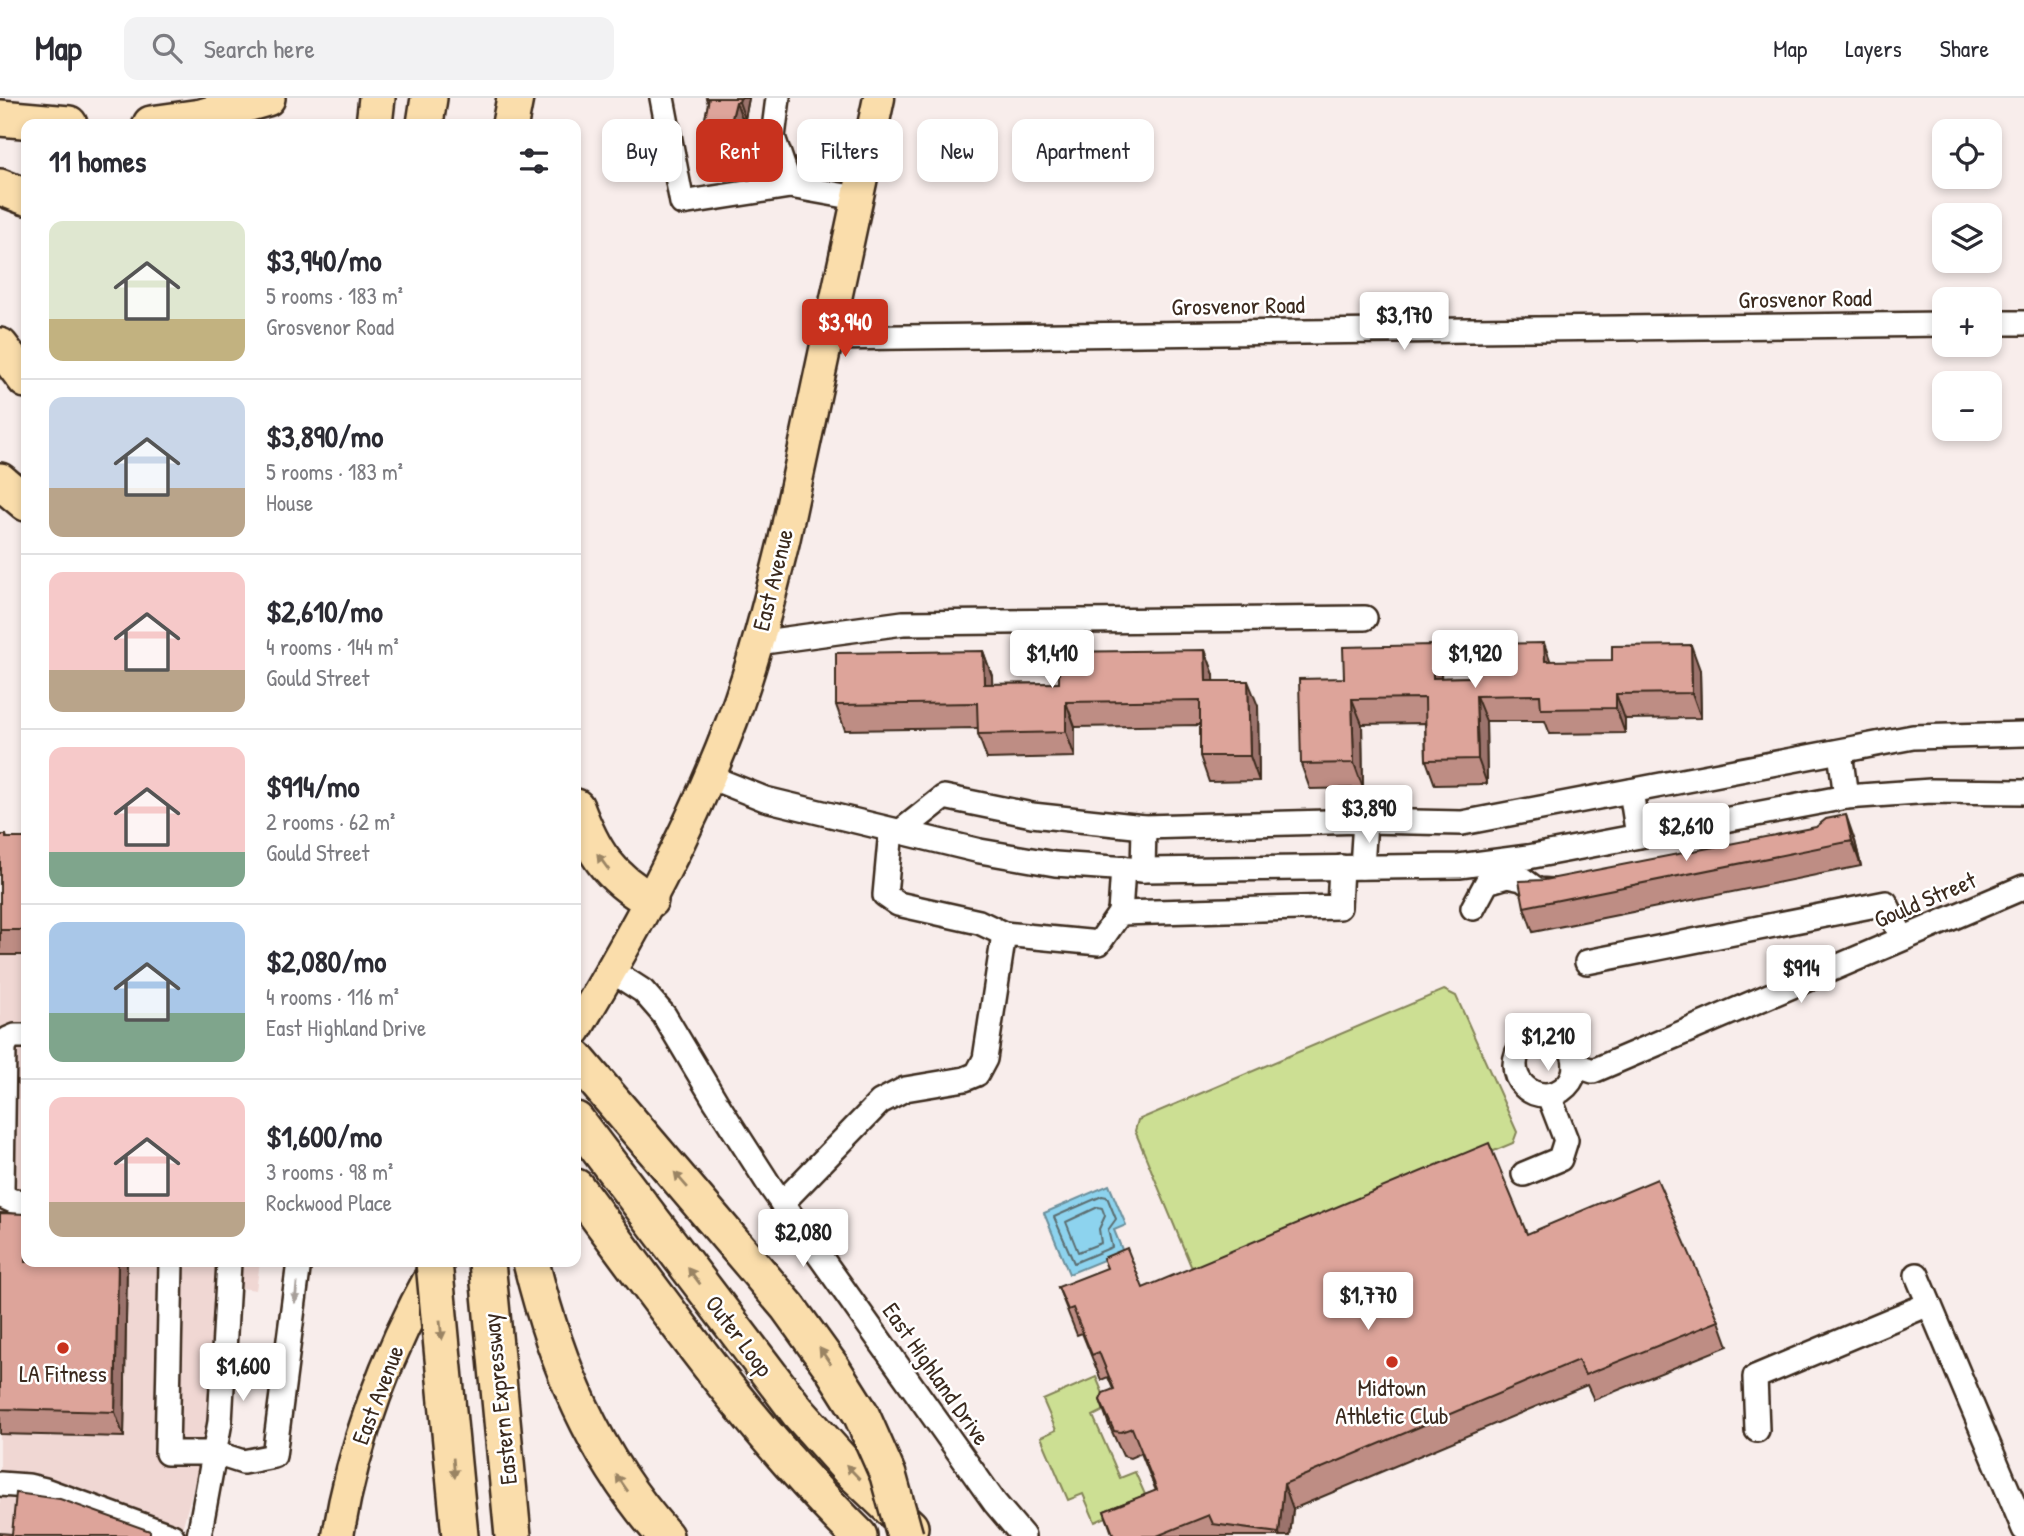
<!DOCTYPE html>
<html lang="en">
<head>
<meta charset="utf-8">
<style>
  body { margin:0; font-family:"Patrick Hand",sans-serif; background:#f2f2f3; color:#2b2b33; height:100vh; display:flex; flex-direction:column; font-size:26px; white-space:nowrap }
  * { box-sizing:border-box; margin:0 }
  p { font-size:23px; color:#7c7c81 }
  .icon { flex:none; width:38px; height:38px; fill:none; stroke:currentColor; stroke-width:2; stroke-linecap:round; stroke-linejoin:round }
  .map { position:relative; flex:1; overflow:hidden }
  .panel { position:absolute; left:21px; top:21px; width:560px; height:1148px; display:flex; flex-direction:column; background:#fff; border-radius:14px; box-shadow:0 4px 10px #0003 }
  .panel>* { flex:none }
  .guide { position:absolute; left:602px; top:21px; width:665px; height:63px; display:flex; gap:14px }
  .controls { position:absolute; left:1932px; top:21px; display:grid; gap:14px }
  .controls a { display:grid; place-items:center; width:70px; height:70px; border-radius:14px; background:#fff; box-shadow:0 4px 10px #0003; font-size:35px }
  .price { position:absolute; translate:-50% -60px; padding:0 16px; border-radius:7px; background:#fff; color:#222; font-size:23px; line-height:46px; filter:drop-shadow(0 2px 4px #0008) }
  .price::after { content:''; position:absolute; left:50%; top:42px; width:21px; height:16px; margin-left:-10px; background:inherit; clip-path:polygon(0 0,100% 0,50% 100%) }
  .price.current { background:#c8321e; color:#fff }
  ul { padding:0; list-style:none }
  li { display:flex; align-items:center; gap:21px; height:175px; padding:0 28px }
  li+li { border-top:2px solid #e1e1e2 }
  li span { display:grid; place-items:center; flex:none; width:196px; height:140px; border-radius:14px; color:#555 }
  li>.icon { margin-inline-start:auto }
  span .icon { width:84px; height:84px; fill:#fffc; stroke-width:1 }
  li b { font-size:30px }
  h2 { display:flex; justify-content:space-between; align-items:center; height:84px; padding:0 28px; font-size:30px }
  .tag { padding:0 24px; border-radius:14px; background:#fff; box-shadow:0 4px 10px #0003; font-size:24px; line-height:63px }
  .tag.current { background:#c8321e; color:#fff }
  header { display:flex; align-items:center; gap:42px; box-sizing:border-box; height:98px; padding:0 35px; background:#fff; border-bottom:2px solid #e1e1e2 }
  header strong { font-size:33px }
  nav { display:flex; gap:38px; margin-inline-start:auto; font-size:24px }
  .search { width:490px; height:63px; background:#f2f2f3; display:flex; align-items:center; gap:18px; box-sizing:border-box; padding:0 24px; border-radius:14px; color:#7c7c81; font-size:26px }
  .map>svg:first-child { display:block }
  .built { fill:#f0d7d3 }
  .green { fill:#ccdf93; stroke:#848458; stroke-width:2 }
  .water { fill:#8dd3ee; stroke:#6c8f9b; stroke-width:2 }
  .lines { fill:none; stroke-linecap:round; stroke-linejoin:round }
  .shore { stroke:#5c6e71; stroke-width:2 }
  .minor-casing { stroke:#3b2a1e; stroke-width:28 }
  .major-casing { stroke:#3b2a1e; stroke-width:35 }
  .highway-casing { stroke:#3b2a1e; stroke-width:40 }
  .minor { stroke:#fff; stroke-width:23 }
  .major { stroke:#faddab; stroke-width:30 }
  .highway { stroke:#faddab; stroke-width:35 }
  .highway-bridge-casing { stroke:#3b2a1e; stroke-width:40; stroke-linecap:butt }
  .highway-bridge { stroke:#faddab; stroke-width:35 }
  .wall { fill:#be8d84; stroke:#3b2a1e; stroke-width:2 }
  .shaded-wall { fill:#9b736c; stroke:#3b2a1e; stroke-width:2 }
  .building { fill:#dda49a; stroke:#3b2a1e; stroke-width:2 }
  .oneway { fill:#9a8464 }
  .oneway2 { fill:#a79f9a }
  .poi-dot { fill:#c8321e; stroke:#fff; stroke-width:2.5 }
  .labels { text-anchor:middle; stroke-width:5; stroke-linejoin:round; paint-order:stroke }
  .street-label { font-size:24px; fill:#3b2a1e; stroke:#fff }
  .poi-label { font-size:24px; fill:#3b2a1e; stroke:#fff }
</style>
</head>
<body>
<header>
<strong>Map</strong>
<div class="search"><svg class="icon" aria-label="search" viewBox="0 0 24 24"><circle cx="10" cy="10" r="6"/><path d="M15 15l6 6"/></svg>Search here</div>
<nav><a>Map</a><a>Layers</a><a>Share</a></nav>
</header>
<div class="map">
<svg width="2024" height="1438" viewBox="0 0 2024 1438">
  <rect width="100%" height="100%" fill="#f8edeb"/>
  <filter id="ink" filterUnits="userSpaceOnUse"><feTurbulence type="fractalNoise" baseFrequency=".0143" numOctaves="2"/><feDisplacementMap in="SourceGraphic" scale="14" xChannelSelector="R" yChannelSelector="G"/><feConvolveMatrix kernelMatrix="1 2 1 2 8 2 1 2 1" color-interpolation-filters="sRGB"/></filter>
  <g filter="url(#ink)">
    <!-- built -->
    <polygon class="built" points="0,748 26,748 26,1164 260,1164 256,1192 219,1187 211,1327 180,1438 0,1438"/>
    <!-- green -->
    <g class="green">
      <polygon points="1444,892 1456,898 1517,1034 1513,1045 1205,1174 1191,1168 1135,1033 1138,1022"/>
      <polygon points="1096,1279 1109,1310 1093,1318 1120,1380 1135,1374 1147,1401 1095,1424 1083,1396 1068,1402 1041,1339 1056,1332 1043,1302"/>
    </g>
    <!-- water -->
    <polygon class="water" points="1109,1087 1126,1127 1114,1132 1123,1154 1069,1176 1044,1115"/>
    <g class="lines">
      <!-- shore -->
      <g class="shore">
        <polygon points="1102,1098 1107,1099 1116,1121 1108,1132 1112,1149 1074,1165 1054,1119"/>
        <polygon points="1098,1109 1102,1110 1105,1118 1099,1131 1101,1145 1078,1154 1066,1124"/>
      </g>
      <!-- minor casing -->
      <g class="minor-casing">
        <g id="minor">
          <polyline points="662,0 682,105 790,88 857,100"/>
          <polyline points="778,0 773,39 790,88"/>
          <polyline points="1990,225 2024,225"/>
          <polyline points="826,240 1944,226"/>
          <polyline points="757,545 903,525 1365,520"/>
          <polyline points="1840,654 1846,699"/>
          <polyline points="710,679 765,701 980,753 1055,766 1143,772 1459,768 1528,759 1846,699 1931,693 2024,694"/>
          <polyline points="1631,693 1638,738"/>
          <polyline points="1365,723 1462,725 1913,639 2024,636"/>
          <polyline points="891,732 885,797 898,806 979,824 1004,836"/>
          <polyline points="900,734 944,699 1032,717 1144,729 1365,723 1362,769"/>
          <polyline points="1503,763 1507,778 1522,781 1537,792 1551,793"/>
          <polyline points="1143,772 1144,729"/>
          <polyline points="1473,810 1487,784 1507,778"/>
          <polyline points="1120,815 1123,770"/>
          <polyline points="1587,864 1886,805 1902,840"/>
          <polyline points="612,873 643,893 664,917 716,1004 770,1088 995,1405 1023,1438"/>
          <circle cx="1545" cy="967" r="30"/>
          <polyline points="26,938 15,938 8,941 4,949 2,1091 4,1099 13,1103 26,1104"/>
          <polyline points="1575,967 1593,973 2024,789"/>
          <polyline points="1524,1076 1560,1061 1566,1042 1549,998"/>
          <polyline points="782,1105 880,1004 905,991 965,981 977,976 985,961 1004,836 1099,845 1120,815 1339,809 1341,769"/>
          <polyline points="171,1164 167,1355 215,1355 243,1364 274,1358 299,1164"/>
          <polyline points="1917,1177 2024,1431"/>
          <polyline points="1757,1332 1755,1279 1929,1206"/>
          <polyline points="0,1386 28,1388 45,1392 172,1438"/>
          <polyline points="199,1438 220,1324 229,1164"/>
        </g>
      </g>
      <!-- major casing -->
      <g class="major-casing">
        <g id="major">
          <path d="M576,932C635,833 691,732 732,623C754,564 769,504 784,443L879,0"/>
          <path d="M338,1438C354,1340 389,1250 438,1164"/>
        </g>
      </g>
      <!-- highway casing -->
      <g class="highway-casing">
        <g id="highway">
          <polyline points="0,20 69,26"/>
          <polyline points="151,26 201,19 267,0"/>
          <polyline points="374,26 377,0"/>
          <polyline points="425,26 429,0"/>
          <polyline points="510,26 515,0"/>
          <polyline points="0,89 26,99"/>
          <polyline points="0,248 26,282"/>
          <polyline points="0,383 26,405"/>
          <path d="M576,709C593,754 608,778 650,802"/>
          <polyline points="576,960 788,1209 832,1270 861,1316"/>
          <polyline points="576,1022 798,1314 848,1370 910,1429"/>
          <path d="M576,1089C665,1209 752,1333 859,1438"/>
          <polyline points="487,1164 513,1438"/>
          <path d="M531,1164C556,1266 594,1359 665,1438"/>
          <polyline points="447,1303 460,1438"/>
        </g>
      </g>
      <!-- minor -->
      <use href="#minor" class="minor"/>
      <!-- major -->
      <use href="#major" class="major"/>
      <!-- highway -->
      <use href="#highway" class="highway"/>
      <!-- highway-bridge casing -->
      <g class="highway-bridge-casing">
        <g id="highway-bridge">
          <polyline points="434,1164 447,1303"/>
          <polyline points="861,1316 888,1377 905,1438"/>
        </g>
      </g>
      <!-- highway-bridge -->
      <use href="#highway-bridge" class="highway-bridge"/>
    </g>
    <!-- wall -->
    <g class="wall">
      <polygon points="706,0 749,0 745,21 742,20 730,69 720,45 710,42 704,26 708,6"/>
      <polygon points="1432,547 1441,573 1441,580 1471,579 1551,563 1700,572 1701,620 1625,621 1625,635 1550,636 1545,623 1486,623 1487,686 1435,687 1426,662 1425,625 1362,626 1363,690 1310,691 1301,666 1344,580"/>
      <polygon points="1205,552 1214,577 1214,583 1258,608 1259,683 1209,684 1200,658 1200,627 1075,629 1075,659 987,661 978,636 978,630 845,632 836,607 983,553 992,578 992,586 1059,585"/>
      <polygon points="0,737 6,737 7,740 26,740 26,857 0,857"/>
      <polygon points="1855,743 1861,768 1533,834 1524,809 1545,782"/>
      <polygon points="0,1115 26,1164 127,1164 124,1339 0,1336"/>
      <polygon points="1527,1136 1719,1223 1728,1248 1594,1302 1587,1287 1293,1411 1290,1438 1113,1438 1104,1413 1156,1393 1141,1355 1130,1360 1123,1358 1109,1327 1100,1302 1113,1291 1108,1279 1101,1282 1082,1235 1077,1237 1058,1189 1143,1190"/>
    </g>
    <!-- shaded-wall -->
    <g class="shaded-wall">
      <polygon points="740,0 749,0 745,21 739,4"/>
      <polygon points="736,4 742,20 730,69 724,52"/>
      <polygon points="1544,545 1553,570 1545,563"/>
      <polygon points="1432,547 1441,573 1442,605 1433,580"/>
      <polygon points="1691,547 1700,572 1701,620 1692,595"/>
      <polygon points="1205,552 1214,577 1215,609 1206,583"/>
      <polygon points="983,553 992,578 993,611 984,586"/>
      <polygon points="1248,583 1258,608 1259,683 1250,658"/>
      <polygon points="1616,596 1625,621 1625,635 1616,610"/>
      <polygon points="1476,598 1486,623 1487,686 1478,661"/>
      <polygon points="1352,601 1362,626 1363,690 1354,665"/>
      <polygon points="1066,604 1075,629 1075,659 1066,634"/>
      <polygon points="1846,717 1855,743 1861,768 1852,743"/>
      <polygon points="118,1164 127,1164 124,1339 115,1314"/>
      <polygon points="1284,1386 1293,1411 1290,1438 1280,1438 1279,1435"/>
    </g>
    <!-- building -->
    <g class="building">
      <polygon points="709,0 740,0 739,4 736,4 724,52 713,28 704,26"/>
      <polygon points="1544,545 1545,563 1612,562 1612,548 1691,547 1692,595 1616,596 1616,610 1541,611 1540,597 1476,598 1478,661 1426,662 1425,600 1352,601 1354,665 1301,666 1299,581 1344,580 1343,549 1432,547 1433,580 1471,579 1470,546"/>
      <polygon points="1205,552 1206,583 1248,583 1250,658 1200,658 1200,602 1066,604 1066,634 978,636 977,605 836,607 836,555 983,553 984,586 1059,585 1059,554"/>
      <polygon points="1846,717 1852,743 1524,809 1519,783 1545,782 1816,729 1826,721"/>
      <polygon points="0,737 6,737 6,740 26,740 26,832 0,832"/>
      <polygon points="1489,1045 1527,1136 1657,1081 1719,1223 1585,1277 1578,1262 1284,1386 1279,1435 1213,1426 1209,1417 1157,1438 1114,1438 1104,1413 1157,1392 1132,1330 1121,1334 1114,1333 1100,1302 1103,1295 1114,1291 1099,1254 1092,1257 1073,1210 1068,1212 1058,1189 1107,1170 1103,1160 1127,1150 1143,1190"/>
      <polygon points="0,1115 26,1116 26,1164 118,1164 115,1314 0,1311"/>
      <polygon points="16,1395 60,1401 150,1433 150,1438 0,1438 0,1435 12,1436"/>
    </g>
    <!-- one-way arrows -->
    <defs><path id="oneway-solid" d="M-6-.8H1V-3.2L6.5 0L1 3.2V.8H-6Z" transform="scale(1.75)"/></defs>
    <g class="oneway">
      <use href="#oneway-solid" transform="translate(603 764) rotate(-126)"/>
      <use href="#oneway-solid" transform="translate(681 1082) rotate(-131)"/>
      <use href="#oneway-solid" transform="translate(694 1178) rotate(-127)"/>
      <use href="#oneway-solid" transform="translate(441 1232) rotate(84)"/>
      <use href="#oneway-solid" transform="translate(825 1258) rotate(-125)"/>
      <use href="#oneway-solid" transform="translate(454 1370) rotate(85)"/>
      <use href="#oneway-solid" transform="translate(853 1374) rotate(-134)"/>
      <use href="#oneway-solid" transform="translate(622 1385) rotate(-125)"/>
    </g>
    <use class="oneway2" href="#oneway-solid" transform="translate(296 1195) rotate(96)"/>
  </g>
  <!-- markers -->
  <g class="poi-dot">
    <circle cx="63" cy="1250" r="7"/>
    <circle cx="1392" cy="1264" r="7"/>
  </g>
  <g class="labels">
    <!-- street labels -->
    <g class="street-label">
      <text transform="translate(1805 201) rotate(-1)" y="8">Grosvenor Road</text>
      <text transform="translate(1238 208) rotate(-1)" y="8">Grosvenor Road</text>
      <text transform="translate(773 482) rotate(-76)" y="8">East Avenue</text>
      <text transform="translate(1925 802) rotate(-23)" y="8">Gould Street</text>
      <text transform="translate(739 1238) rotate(53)" y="8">Outer Loop</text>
      <text transform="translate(936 1276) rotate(55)" y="8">East Highland Drive</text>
      <text transform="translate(378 1297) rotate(-69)" y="8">East Avenue</text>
      <text transform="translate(500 1301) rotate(-96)" y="8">Eastern Expressway</text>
    </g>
    <!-- poi labels -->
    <g class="poi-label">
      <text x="63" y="1284">LA Fitness</text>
      <text x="1392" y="1298">Midtown<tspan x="1392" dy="28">Athletic Club</tspan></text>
    </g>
  </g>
</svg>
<div class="controls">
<a><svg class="icon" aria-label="locate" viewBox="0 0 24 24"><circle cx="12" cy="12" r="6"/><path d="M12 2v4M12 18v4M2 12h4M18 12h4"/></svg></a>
<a><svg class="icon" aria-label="layers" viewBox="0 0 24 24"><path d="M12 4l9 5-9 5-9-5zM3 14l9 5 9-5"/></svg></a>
<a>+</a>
<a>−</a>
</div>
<b class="price" style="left:1404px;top:254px">$3,170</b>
<b class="price current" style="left:845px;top:261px">$3,940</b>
<b class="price" style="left:1052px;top:592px">$1,410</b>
<b class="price" style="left:1475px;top:592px">$1,920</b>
<b class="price" style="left:1369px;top:747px">$3,890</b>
<b class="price" style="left:1686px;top:765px">$2,610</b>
<b class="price" style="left:1801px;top:907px">$914</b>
<b class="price" style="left:1548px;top:975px">$1,210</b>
<b class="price" style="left:803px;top:1171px">$2,080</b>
<b class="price" style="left:1368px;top:1234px">$1,770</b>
<b class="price" style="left:243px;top:1305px">$1,600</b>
<div class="guide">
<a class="tag">Buy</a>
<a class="tag current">Rent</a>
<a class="tag">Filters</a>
<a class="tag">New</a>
<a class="tag">Apartment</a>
</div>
<section class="panel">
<h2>11 homes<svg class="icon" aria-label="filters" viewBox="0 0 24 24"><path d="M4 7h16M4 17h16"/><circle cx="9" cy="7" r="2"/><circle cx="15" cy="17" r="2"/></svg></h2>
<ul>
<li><span style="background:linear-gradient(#dfe7d0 70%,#c2b280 0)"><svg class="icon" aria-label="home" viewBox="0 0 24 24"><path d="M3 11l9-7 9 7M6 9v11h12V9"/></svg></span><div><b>$3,940/mo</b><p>5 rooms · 183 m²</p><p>Grosvenor Road</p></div></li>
<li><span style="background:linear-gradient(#c9d6e8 65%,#b9a48a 0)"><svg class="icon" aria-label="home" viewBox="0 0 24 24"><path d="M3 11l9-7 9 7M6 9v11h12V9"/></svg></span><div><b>$3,890/mo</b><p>5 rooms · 183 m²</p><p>House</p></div></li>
<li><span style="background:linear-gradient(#f6c9c9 70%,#b9a48a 0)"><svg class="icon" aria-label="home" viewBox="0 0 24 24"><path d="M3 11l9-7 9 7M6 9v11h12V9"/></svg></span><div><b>$2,610/mo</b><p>4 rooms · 144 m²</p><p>Gould Street</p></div></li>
<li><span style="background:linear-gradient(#f6c9c9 75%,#7fa58c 0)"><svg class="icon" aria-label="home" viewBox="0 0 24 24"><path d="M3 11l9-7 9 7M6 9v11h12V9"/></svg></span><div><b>$914/mo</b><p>2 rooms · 62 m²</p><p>Gould Street</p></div></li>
<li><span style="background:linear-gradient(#a9c7e8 65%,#7fa58c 0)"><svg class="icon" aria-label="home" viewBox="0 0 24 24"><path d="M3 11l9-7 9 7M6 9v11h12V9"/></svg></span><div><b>$2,080/mo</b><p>4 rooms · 116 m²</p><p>East Highland Drive</p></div></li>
<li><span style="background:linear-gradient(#f6c9c9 75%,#b9a48a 0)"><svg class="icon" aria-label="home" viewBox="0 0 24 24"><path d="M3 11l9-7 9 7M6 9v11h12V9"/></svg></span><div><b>$1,600/mo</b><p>3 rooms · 98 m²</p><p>Rockwood Place</p></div></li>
</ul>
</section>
</div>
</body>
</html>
